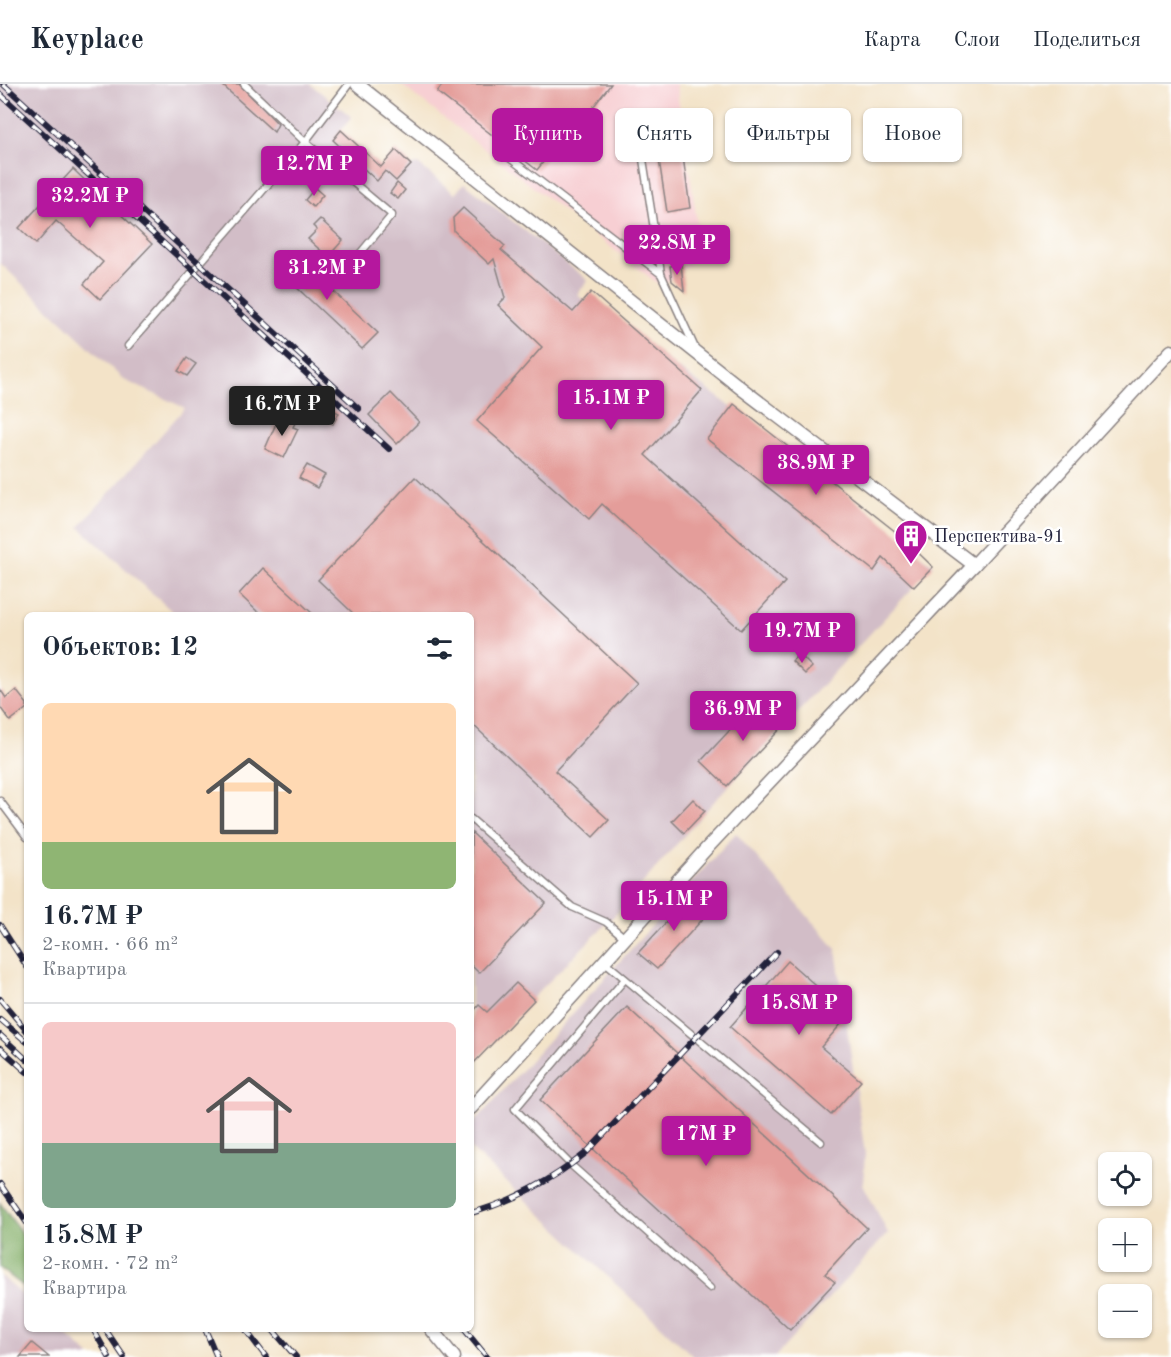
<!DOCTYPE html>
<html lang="ru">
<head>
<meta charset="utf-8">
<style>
  body { margin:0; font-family:"Old Standard TT",serif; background:#f2f2f3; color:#1f2937; height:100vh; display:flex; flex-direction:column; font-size:22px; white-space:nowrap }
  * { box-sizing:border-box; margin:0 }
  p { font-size:20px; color:#747a83 }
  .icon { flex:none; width:33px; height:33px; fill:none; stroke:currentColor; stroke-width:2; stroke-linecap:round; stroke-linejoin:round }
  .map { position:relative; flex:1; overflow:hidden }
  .side { position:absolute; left:24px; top:528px; width:450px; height:720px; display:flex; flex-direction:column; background:#fff; border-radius:9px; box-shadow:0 2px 4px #0004 }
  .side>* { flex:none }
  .guide { position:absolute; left:492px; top:24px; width:570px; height:54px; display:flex; gap:12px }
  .controls { position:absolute; left:1098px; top:1068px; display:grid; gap:12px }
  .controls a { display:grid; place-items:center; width:54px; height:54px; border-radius:9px; background:#fff; box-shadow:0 2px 4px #0004; font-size:30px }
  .price { position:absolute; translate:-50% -51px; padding:0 14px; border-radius:6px; background:#b5179e; color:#fff; font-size:20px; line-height:39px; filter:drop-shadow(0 2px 3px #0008) }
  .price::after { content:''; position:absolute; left:50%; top:36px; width:18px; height:14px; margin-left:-9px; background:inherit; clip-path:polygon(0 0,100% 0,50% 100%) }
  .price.active { background:#222; color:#fff }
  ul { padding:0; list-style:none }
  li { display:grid; align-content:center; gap:12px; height:318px; padding:0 18px }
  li+li { border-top:2px solid #e0e1e3 }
  li span { display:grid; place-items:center; height:186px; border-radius:9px; color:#555 }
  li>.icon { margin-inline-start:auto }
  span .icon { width:108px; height:108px; fill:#fffc; stroke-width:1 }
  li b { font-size:26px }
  h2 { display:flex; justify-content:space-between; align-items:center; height:72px; padding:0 18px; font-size:26px }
  .pill { padding:0 21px; border-radius:9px; background:#fff; box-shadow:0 2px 4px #0004; font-size:21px; line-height:54px }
  .pill.active { background:#b5179e; color:#fff }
  header { display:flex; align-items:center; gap:36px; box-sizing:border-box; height:84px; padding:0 30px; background:#fff; border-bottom:2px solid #e0e1e3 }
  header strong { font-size:28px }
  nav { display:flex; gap:33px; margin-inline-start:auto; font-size:21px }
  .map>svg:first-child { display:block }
  .built { fill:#f7cfd3 }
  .industrial { fill:#d2bdc7 }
  .forest { fill:#80ac63; stroke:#51674f; stroke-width:1.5 }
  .building { fill:#e49d9a }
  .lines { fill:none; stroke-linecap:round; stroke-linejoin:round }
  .service-casing { stroke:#8a8282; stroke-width:9 }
  .minor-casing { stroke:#8a8282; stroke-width:15 }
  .service { stroke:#fff; stroke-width:6 }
  .minor { stroke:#fff; stroke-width:12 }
  .rail-casing { stroke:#22223b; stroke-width:6 }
  .rail { stroke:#fff; stroke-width:4; stroke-dasharray:11; stroke-linecap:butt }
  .labels { text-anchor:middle; stroke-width:5; stroke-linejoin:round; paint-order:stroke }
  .poi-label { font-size:18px; fill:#22223b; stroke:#fff; text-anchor:start }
</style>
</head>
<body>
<header>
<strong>Keyplace</strong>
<nav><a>Карта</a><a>Слои</a><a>Поделиться</a></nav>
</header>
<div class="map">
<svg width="1171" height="1273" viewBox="0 0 1171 1273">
  <rect width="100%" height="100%" fill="#fff"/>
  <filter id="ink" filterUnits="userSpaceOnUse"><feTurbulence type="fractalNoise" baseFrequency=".0167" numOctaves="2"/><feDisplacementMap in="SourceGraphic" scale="12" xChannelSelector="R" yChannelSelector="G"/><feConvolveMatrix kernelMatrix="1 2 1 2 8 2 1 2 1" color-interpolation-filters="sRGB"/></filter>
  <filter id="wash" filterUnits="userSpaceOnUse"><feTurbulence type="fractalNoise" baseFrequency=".008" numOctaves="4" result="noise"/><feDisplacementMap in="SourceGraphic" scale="24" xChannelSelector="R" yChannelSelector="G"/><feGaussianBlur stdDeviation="1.35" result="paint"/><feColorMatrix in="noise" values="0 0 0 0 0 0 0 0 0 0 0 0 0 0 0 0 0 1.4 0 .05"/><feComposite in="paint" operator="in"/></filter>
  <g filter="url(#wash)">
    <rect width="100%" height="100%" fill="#f3e3c8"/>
    <!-- built -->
    <polygon class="built" points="400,0 676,0 702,170 661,202"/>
    <!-- industrial -->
    <g class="industrial">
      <polygon points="0,0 310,0 352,33 341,46 381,83 396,66 411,81 418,80 455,110 464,99 588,196 577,211 729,321 934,481 711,721 614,832 471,976 471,531 176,531 79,443 185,324 124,296 0,179"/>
      <polygon points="736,749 836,865 865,1070 863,1100 888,1149 775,1273 694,1273 471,1065 471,1042"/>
      <polygon points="0,1191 27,1215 27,1245 60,1245 92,1273 0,1273"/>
    </g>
    <!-- forest -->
    <polygon class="forest" points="0,1119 27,1157 27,1205 0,1184"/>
    <g id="blocks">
      <!-- building -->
      <g class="building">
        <polygon points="221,0 239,0 278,40 274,48"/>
        <polygon points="443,0 611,0 583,36 579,33 537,86 437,8"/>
        <polygon points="341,46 381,83 396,66 411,81 396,97 385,87 377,97 333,56"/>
        <polygon points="682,65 690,124 667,128 658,69"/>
        <polygon points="73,85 152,160 100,215 84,200 103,178 56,137 36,160 19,144"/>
        <polygon points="397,99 405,106 398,115 390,109"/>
        <polygon points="315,104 323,111 313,123 305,116"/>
        <polygon points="463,124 505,162 501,166 573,228 591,208 702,306 645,371 785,498 741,546 602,420 589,435 477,337 542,263 498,221 505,214 494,175 489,180 454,147 453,134"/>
        <polygon points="320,135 343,156 328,173 308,155 317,146 313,142"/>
        <polygon points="291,168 378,249 362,265 276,184"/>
        <polygon points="681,180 684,207 672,197 670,182"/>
        <polygon points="187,274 196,280 187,292 178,287"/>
        <polygon points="391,309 419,338 397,360 369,331"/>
        <polygon points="315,317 339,329 333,340 309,328"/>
        <polygon points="734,320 901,452 933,483 914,503 883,474 874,487 707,355"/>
        <polygon points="286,333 296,337 293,343 298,345 284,374 265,365 278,335 284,338"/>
        <polygon points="307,381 325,391 317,404 299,394"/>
        <polygon points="415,393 637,599 555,687 609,736 593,753 471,639 471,531 355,531 318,496"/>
        <polygon points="263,484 314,531 261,531 239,510"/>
        <polygon points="799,570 812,583 805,590 792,577"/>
        <polygon points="0,605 6,614 16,606 27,620 27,624 10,637 0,623"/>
        <polygon points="759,615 785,640 727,702 701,677"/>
        <polygon points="693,715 705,727 684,749 672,737"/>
        <polygon points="471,748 546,819 479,889 471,881"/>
        <polygon points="692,810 711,826 657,885 638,869"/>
        <polygon points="788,877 849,931 821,963 861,997 831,1031 730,943"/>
        <polygon points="516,899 534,916 471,982 471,930 479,921 487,928"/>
        <polygon points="627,923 867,1144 825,1190 835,1198 790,1246 540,1016"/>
        <polygon points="32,1259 49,1273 20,1273"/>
      </g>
    </g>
  </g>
  <g filter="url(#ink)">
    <use href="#blocks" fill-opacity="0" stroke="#8a8282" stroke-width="1.5"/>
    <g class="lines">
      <!-- service casing -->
      <g class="service-casing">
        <g id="service">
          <polyline points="244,0 305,58 392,131 339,195"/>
          <polyline points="636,31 661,189"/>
          <polyline points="507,72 661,190 695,264"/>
          <polyline points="128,262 305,58 349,0"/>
          <polyline points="0,717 27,753"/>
          <polyline points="471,735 572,823 606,838 625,854"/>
          <polyline points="605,878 821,1058"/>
          <polyline points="625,895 515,1025 571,1081 710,1204"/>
        </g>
      </g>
      <!-- minor casing -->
      <g class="minor-casing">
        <g id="minor">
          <polyline points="357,0 742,305 974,481 1171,267"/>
          <polyline points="471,1024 707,764 974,481"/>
          <polyline points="431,1245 454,1273"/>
        </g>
      </g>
      <!-- service -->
      <use href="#service" class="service"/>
      <!-- minor -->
      <use href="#minor" class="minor"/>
      <!-- rail casing -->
      <g class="rail-casing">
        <g id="rail">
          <polyline points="3,0 359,325"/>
          <polyline points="0,10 389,365"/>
          <polyline points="0,841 27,883"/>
          <polyline points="0,915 27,947"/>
          <polyline points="0,935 27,958"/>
          <polyline points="0,951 27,976"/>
          <polyline points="0,964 27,988"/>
          <polyline points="0,1100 27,1139"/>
          <path d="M471,1129C512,1118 554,1095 587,1068L777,868"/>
          <polyline points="93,1245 109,1273"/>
          <polyline points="105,1245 124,1273"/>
          <polyline points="205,1245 217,1273"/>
          <polyline points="245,1245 266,1273"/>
          <polyline points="272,1245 296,1273"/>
          <polyline points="464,1245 487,1273"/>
        </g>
      </g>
      <!-- rail -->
      <use href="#rail" class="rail"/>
    </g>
  </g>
  <!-- icons -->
  <defs>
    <g id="building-pin" transform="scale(1.725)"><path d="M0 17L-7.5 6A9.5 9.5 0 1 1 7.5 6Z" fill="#b5179e" stroke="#fff"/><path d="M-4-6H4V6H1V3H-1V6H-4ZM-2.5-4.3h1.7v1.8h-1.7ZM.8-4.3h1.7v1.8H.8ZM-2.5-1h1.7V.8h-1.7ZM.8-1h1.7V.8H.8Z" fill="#fff"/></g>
  </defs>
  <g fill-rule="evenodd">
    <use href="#building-pin" x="911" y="452"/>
  </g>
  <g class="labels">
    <!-- poi labels -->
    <g class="poi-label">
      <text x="934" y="458">Перспектива-91</text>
    </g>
  </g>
</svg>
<div class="controls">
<a><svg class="icon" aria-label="locate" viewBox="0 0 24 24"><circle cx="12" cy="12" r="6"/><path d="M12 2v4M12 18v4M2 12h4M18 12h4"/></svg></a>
<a>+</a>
<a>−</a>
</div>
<b class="price" style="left:314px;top:113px">12.7M ₽</b>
<b class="price" style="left:90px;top:145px">32.2M ₽</b>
<b class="price" style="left:677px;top:192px">22.8M ₽</b>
<b class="price" style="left:327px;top:217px">31.2M ₽</b>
<b class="price" style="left:611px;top:347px">15.1M ₽</b>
<b class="price active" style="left:282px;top:353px">16.7M ₽</b>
<b class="price" style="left:816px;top:412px">38.9M ₽</b>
<b class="price" style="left:802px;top:580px">19.7M ₽</b>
<b class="price" style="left:743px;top:658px">36.9M ₽</b>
<b class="price" style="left:674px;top:848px">15.1M ₽</b>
<b class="price" style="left:799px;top:952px">15.8M ₽</b>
<b class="price" style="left:706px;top:1083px">17M ₽</b>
<div class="guide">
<a class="pill active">Купить</a>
<a class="pill">Снять</a>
<a class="pill">Фильтры</a>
<a class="pill">Новое</a>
</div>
<section class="side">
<h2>Объектов: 12<svg class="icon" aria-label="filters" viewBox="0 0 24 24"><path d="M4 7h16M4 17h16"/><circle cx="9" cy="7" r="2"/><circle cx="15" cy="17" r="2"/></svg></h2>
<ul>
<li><span style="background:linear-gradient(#ffd9b3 75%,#8fb573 0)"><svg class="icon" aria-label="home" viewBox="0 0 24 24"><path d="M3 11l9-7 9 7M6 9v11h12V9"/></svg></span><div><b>16.7M ₽</b><p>2-комн. · 66 m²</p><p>Квартира</p></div></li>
<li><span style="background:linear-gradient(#f6c9c9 65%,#7fa58c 0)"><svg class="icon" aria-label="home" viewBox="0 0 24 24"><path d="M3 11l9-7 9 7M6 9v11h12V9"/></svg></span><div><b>15.8M ₽</b><p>2-комн. · 72 m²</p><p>Квартира</p></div></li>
</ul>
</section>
</div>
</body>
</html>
